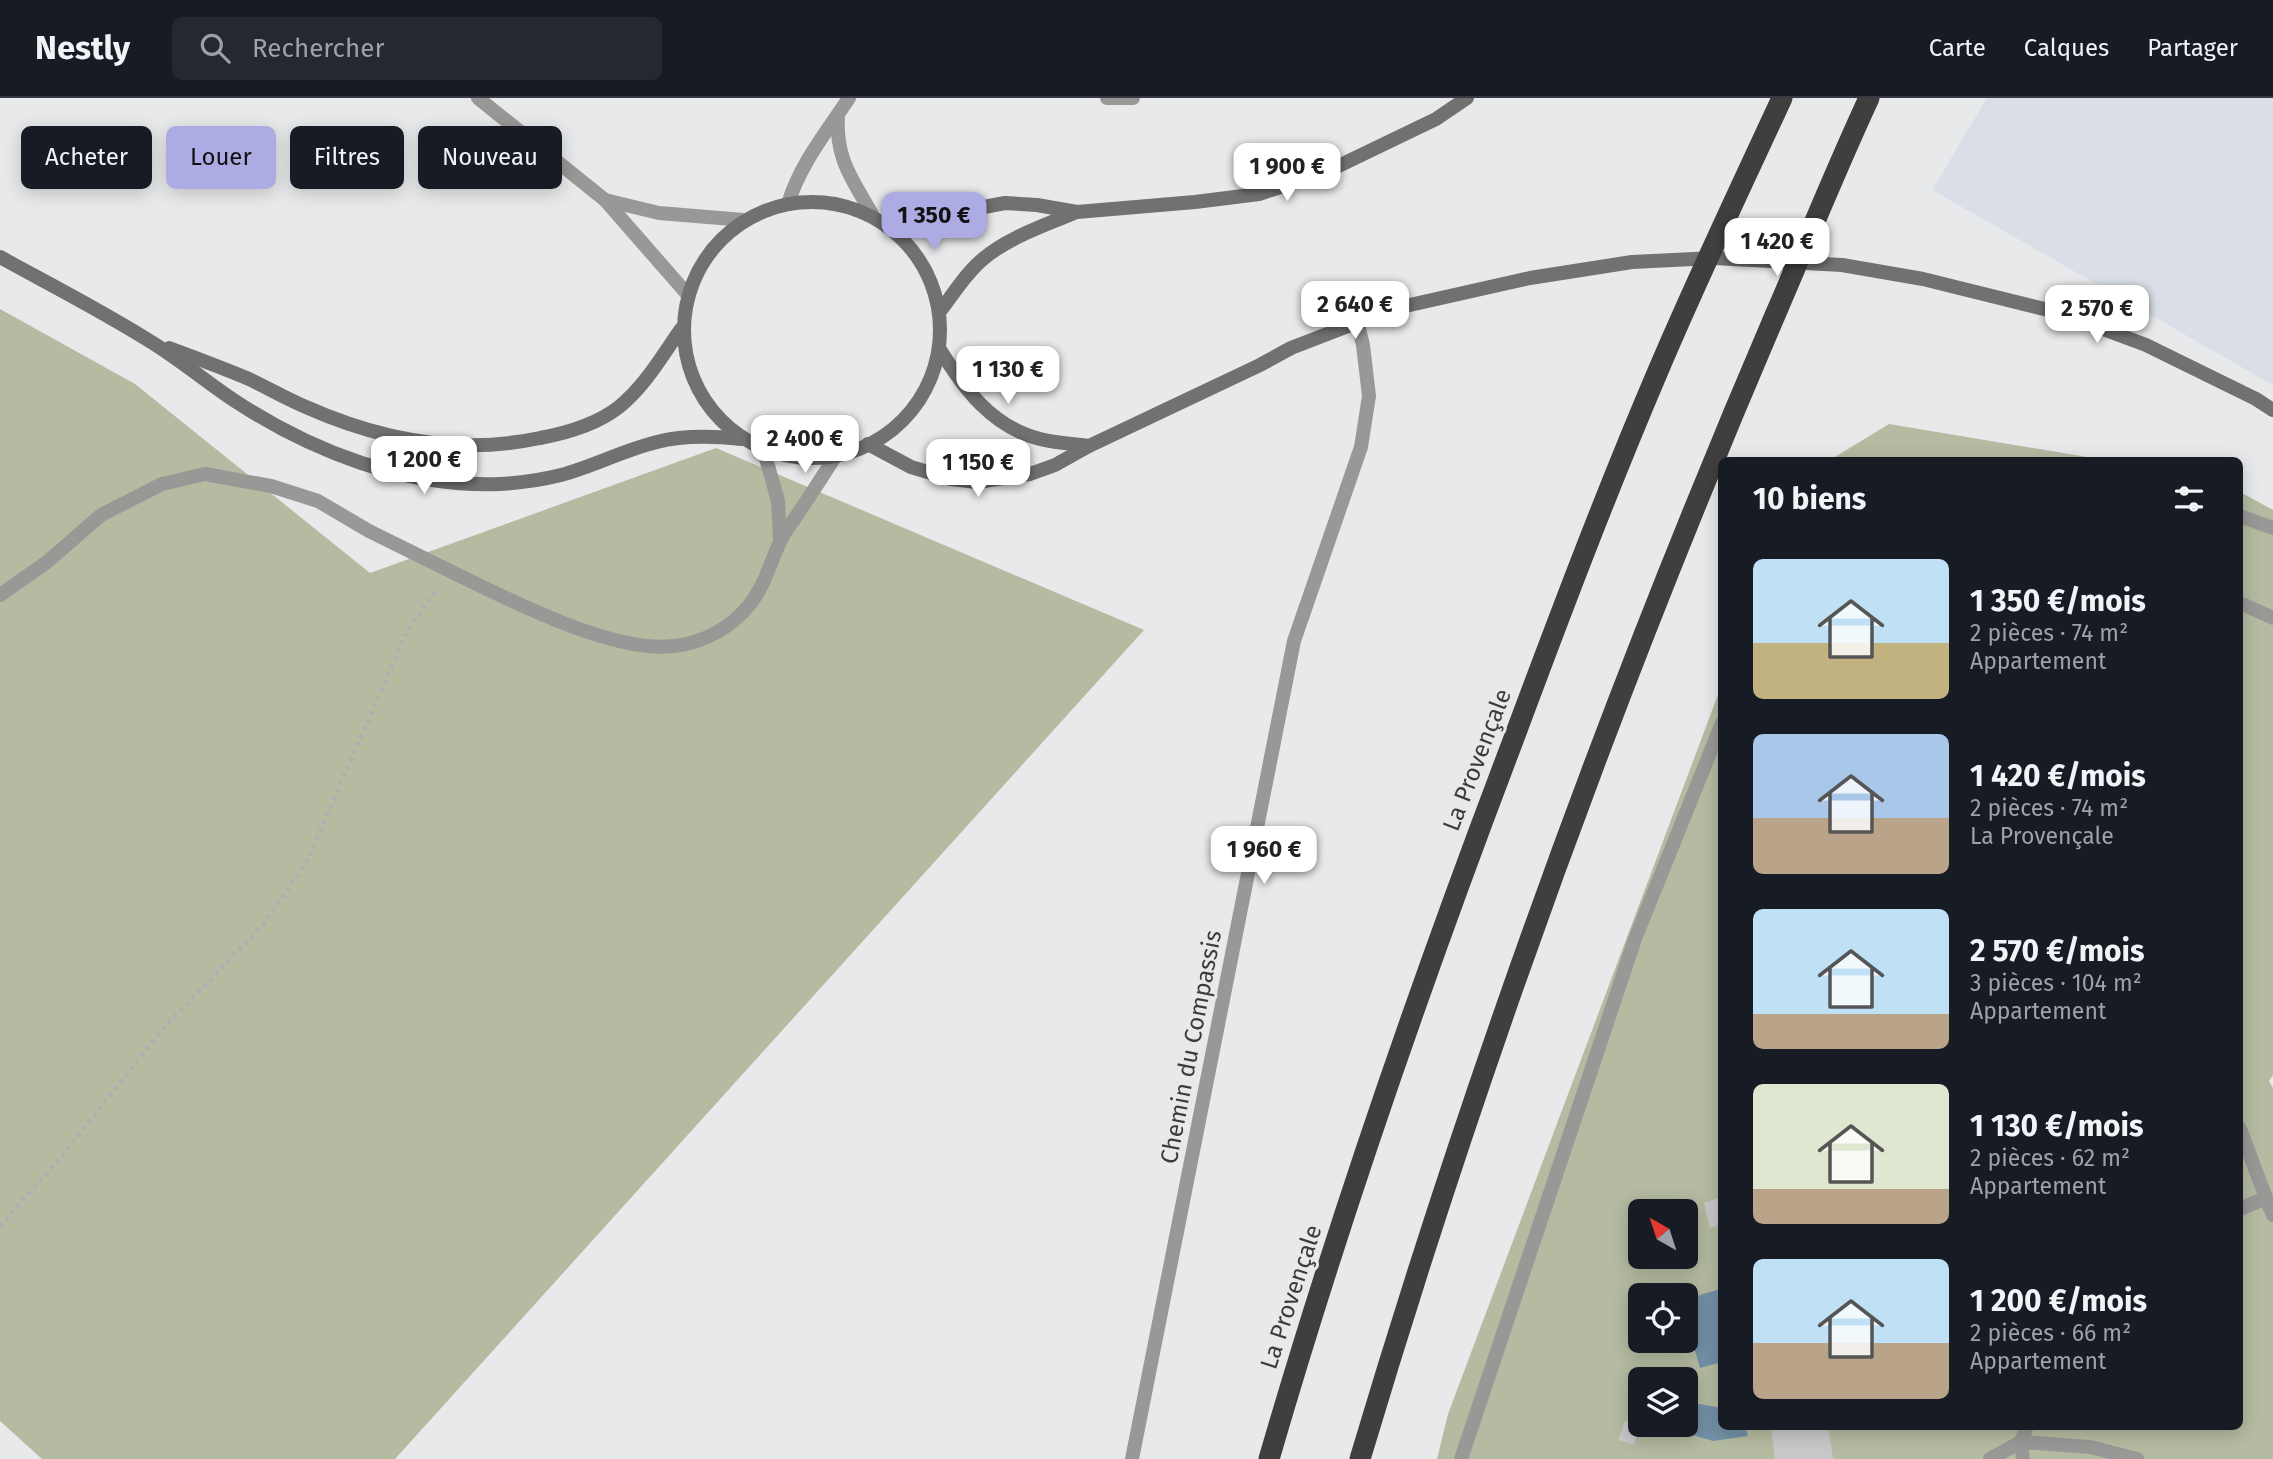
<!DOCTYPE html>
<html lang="fr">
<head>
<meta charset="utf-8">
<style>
  body { margin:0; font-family:"Fira Sans",sans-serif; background:#242831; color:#f1f3f6; height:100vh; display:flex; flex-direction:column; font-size:26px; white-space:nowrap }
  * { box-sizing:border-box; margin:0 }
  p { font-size:23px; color:#9ea1a6 }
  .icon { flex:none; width:38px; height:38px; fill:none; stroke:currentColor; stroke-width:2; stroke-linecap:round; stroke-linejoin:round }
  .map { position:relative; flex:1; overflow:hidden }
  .sheet { position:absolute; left:1718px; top:359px; width:525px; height:973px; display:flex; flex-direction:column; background:#171b24; border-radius:10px; box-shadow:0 4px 18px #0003 }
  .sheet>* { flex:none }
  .top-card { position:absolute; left:21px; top:28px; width:665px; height:63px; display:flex; gap:14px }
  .needle { width:46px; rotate:321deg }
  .tools { position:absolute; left:1628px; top:1101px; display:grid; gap:14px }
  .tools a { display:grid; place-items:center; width:70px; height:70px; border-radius:10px; background:#171b24; box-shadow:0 4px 18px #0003; font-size:35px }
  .price { position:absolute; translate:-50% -60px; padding:0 16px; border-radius:14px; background:#fff; color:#222; font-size:23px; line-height:46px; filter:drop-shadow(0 2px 4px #0008) }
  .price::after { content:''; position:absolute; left:50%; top:42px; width:21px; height:16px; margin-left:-10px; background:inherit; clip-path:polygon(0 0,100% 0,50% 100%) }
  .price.current { background:#adabe3; color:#111 }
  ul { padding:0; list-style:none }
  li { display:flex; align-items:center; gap:21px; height:175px; padding:0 35px }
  li span { display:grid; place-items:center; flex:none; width:196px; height:140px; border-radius:10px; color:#555 }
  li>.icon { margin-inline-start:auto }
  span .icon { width:84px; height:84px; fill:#fffc; stroke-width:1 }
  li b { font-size:30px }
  h2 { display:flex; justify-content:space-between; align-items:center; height:84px; padding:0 35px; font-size:30px }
  .pill { padding:0 24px; border-radius:10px; background:#171b24; box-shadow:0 4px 18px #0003; font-size:24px; line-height:63px }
  .pill.current { background:#adabe3; color:#111 }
  header { display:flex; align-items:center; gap:42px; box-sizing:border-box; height:98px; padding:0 35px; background:#171b24; border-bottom:2px solid #363941 }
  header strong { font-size:33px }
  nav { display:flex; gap:38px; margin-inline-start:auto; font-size:24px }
  .search { width:490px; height:63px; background:#242831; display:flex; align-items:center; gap:18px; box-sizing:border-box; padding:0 24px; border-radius:10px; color:#9ea1a6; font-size:26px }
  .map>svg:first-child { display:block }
  .built { fill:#dadfe7 }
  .green { fill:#b5bba1; fill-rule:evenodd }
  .water { fill:#7391a7 }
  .building { fill:#c8c8ca }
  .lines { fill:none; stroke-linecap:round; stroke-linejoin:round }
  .path { stroke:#aeafb1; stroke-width:4.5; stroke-dasharray:3.5 5; stroke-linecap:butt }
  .lane { stroke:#989897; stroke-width:14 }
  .street { stroke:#989897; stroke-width:14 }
  .secondary { stroke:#727170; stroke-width:14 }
  .highway { stroke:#403f3e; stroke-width:21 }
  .labels { text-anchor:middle; stroke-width:6; stroke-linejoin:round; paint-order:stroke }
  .street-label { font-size:24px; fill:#3a3b3b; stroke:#e8e9eb }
</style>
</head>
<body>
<header>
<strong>Nestly</strong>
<div class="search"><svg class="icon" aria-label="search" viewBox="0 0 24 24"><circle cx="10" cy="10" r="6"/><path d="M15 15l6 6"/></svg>Rechercher</div>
<nav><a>Carte</a><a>Calques</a><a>Partager</a></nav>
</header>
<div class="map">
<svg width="2273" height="1361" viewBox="0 0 2273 1361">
  <rect width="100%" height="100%" fill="#e8e9eb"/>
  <!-- built -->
  <polygon class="built" points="1987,0 2273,0 2273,287 1932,92"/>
  <!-- green -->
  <g class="green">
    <polygon points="0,211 135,286 370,475 716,350 1144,532 395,1361 42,1361 0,1323"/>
    <polygon points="1889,326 2105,362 1830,362"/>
    <path d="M2240,394L2273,412V977L2269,983L2273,990V1361H1437L1448,1316L1722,586V1328H2240ZM1640,1113H1685V1158H1640ZM1640,1197H1685V1242H1640ZM1640,1281H1685V1326H1640Z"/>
  </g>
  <!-- water -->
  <g class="water">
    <polygon points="1720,1191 1722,1264 1700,1270 1686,1221 1692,1219 1687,1201"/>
    <polygon points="1688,1304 1722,1310 1722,1328 1745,1328 1748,1338 1713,1343 1678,1333 1680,1327 1685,1326 1685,1313"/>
  </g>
  <!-- building -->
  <g class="building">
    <polygon points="1722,1099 1722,1114 1718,1115 1721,1126 1710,1130 1704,1105"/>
    <polygon points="1625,1323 1640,1328 1634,1347 1618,1342"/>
    <polygon points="1771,1328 1828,1328 1833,1361 1775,1361"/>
  </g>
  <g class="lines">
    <!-- path -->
    <polyline class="path" points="0,1128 57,1064 162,932 263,827 307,763 408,531 435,494"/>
    <!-- lane -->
    <g class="lane">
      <polyline points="0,497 47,464 101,417 162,386 205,376 271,388 318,403 369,433 450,473"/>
      <polyline points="2240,1031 2266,1100 2240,1111"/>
      <polyline points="2266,1100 2273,1117"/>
      <polyline points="1990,1361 2021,1344 2090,1349 2137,1361"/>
      <polyline points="2023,1361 2021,1344 2027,1328"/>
    </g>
    <!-- street -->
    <g class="street">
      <polyline points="478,0 605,102 688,197"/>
      <polyline points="1107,0 1133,0"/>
      <path d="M838,17C835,60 852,81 872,116"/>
      <polyline points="605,102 659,115 744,122"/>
      <path d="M788,106C800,66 826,35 849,0"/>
      <polyline points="763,350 778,403 780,442"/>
      <polyline points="2240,418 2273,430"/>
      <path d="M450,473C505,500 613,556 674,548C704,545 732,529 750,506C765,487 770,465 780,444C784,434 791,426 797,417C810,398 822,379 835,359"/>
      <polyline points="2240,505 2273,520"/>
      <polyline points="1132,1361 1294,543 1361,349 1369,298 1363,247 1357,223"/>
      <polyline points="1461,1361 1635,841 1722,625"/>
    </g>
    <!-- secondary -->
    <g class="secondary">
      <circle cx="812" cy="232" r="128"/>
      <polyline points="883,125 947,116 1005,105 1037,107 1077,114 1195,104 1259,96 1326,74 1436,21 1467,0"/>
      <path d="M0,159C49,186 100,212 148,242C178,260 205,283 235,303C313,354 404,389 499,386C520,385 541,382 561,377C594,368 624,352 657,344C684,337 713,338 741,341"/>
      <path d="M941,212C954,195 966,175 983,161C1009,139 1044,128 1076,114"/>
      <path d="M169,250C196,260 223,270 249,281C268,290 287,301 306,309C380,342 460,357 540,340C567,335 596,327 619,309C645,288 662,258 681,231"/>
      <path d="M939,250C964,291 992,329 1040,341C1056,345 1073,346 1089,348"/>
      <polyline points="868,346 911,369 951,381 977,384 1030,376 1055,367 1089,348 1260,267 1291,250 1392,211 1530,180 1632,164 1714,160 1842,167 1923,181 2060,215 2146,247 2256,301 2273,312"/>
    </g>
    <!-- highway -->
    <g class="highway">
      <path d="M1269,1361C1339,1120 1422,882 1511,648C1558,522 1605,397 1658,273C1697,181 1740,91 1782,0"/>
      <path d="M1360,1361C1476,972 1616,588 1776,215C1807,143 1836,71 1869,0"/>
    </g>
  </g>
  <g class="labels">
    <!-- street labels -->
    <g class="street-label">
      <text transform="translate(1477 662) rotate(-69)" y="8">La Provençale</text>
      <text transform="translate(1191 949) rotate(-79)" y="8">Chemin du Compassis</text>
      <text transform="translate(1291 1199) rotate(-72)" y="8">La Provençale</text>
    </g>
  </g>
</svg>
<div class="tools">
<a><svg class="needle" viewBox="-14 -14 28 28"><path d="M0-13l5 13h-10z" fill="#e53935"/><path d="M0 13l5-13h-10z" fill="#9ea1a6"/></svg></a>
<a><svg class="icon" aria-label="locate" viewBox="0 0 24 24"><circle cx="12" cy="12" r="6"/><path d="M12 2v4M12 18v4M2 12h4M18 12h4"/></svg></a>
<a><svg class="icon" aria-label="layers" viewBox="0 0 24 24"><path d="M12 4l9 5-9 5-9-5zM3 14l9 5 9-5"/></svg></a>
</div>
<b class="price" style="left:1287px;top:105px">1 900 €</b>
<b class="price current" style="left:934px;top:154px">1 350 €</b>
<b class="price" style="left:1777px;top:180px">1 420 €</b>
<b class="price" style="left:1355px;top:243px">2 640 €</b>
<b class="price" style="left:2097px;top:247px">2 570 €</b>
<b class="price" style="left:1008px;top:308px">1 130 €</b>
<b class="price" style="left:805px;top:377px">2 400 €</b>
<b class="price" style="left:424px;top:398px">1 200 €</b>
<b class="price" style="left:978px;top:401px">1 150 €</b>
<b class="price" style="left:1264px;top:788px">1 960 €</b>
<div class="top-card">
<a class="pill">Acheter</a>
<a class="pill current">Louer</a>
<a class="pill">Filtres</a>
<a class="pill">Nouveau</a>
</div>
<section class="sheet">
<h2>10 biens<svg class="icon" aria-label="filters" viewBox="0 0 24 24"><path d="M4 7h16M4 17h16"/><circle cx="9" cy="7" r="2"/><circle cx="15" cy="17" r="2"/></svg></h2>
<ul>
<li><span style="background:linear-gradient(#bfe0f5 60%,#c2b280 0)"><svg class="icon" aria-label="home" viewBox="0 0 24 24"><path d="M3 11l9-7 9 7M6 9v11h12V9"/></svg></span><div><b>1 350 €/mois</b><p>2 pièces · 74 m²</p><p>Appartement</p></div></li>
<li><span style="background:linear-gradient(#a9c7e8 60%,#b9a48a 0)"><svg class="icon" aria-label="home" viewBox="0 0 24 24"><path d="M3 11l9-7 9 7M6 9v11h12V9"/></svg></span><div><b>1 420 €/mois</b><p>2 pièces · 74 m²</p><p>La Provençale</p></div></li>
<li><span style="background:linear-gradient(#bfe0f5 75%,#b9a48a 0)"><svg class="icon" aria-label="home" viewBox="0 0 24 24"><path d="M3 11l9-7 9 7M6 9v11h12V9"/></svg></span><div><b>2 570 €/mois</b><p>3 pièces · 104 m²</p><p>Appartement</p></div></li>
<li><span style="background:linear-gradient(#dfe7d0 75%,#b9a48a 0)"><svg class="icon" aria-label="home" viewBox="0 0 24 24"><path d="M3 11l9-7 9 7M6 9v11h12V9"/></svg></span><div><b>1 130 €/mois</b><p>2 pièces · 62 m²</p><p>Appartement</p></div></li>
<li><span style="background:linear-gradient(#bfe0f5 60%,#b9a48a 0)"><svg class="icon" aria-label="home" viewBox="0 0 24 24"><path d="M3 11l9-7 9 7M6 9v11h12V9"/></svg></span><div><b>1 200 €/mois</b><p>2 pièces · 66 m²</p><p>Appartement</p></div></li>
</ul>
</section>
</div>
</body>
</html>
